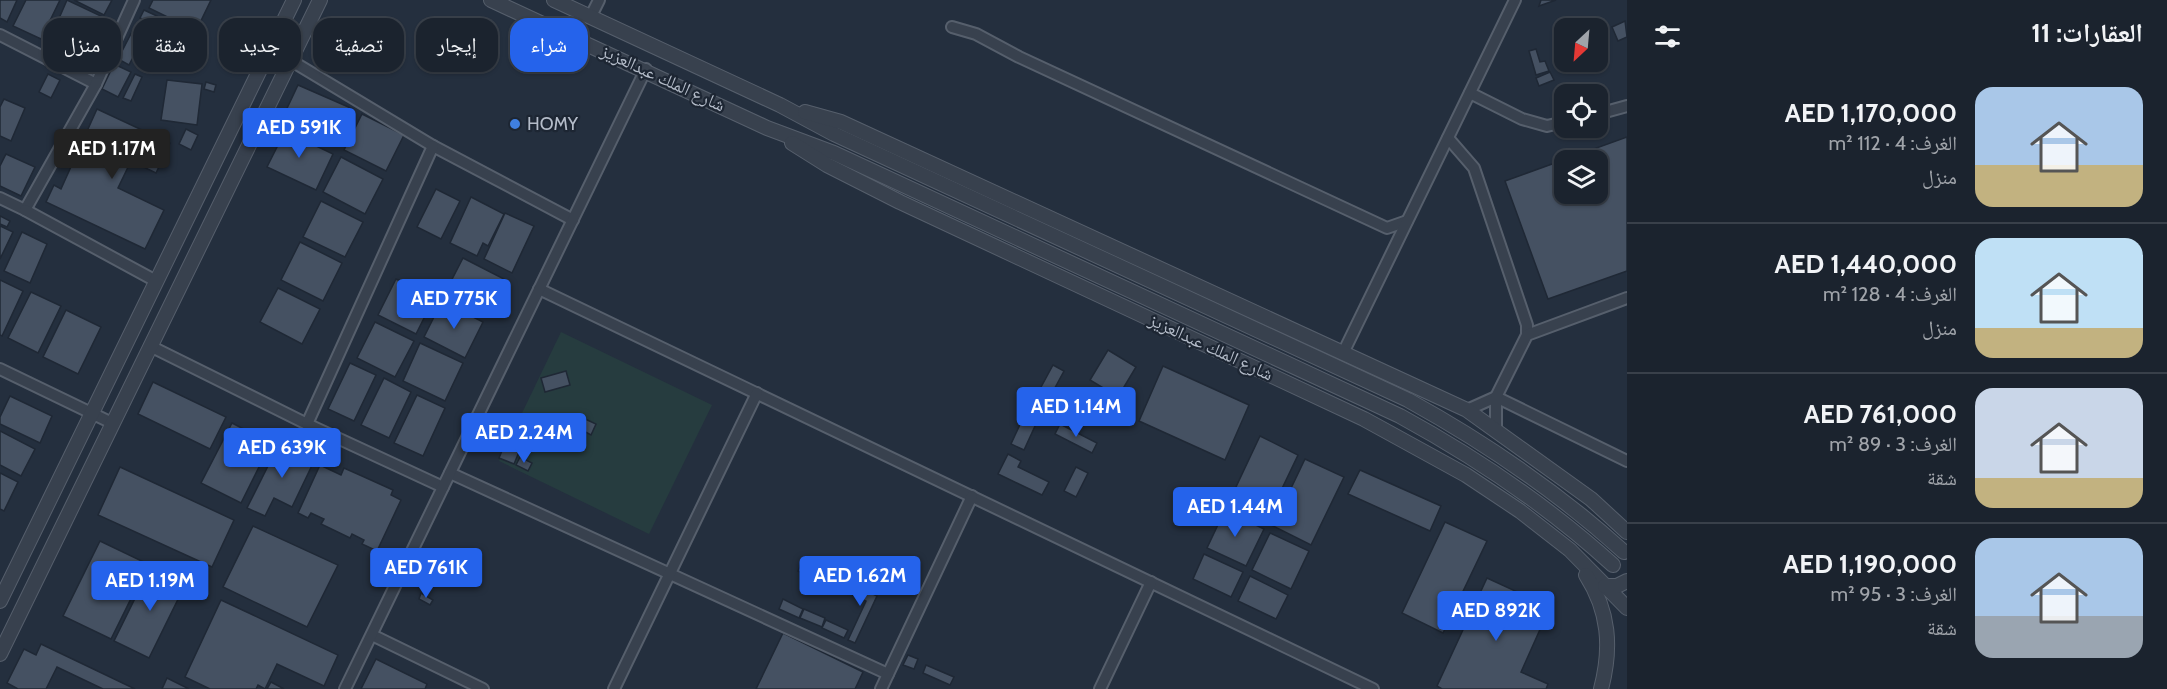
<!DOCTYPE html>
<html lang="ar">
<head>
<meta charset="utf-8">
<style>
  body { margin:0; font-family:Cabin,"Noto Naskh Arabic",sans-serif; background:#282f3a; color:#f1f3f6; direction:rtl; height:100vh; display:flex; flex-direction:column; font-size:22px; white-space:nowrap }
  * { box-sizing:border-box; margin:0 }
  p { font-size:20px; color:#a0a4aa }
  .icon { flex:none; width:33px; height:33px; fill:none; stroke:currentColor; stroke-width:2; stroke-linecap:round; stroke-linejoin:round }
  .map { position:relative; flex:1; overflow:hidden; direction:ltr }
  .panel { display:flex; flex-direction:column; background:#1b232e; width:540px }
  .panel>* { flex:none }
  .hud { position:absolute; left:18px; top:18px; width:570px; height:54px; direction:rtl; display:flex; gap:12px }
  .needle { width:39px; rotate:206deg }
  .tools { position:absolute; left:1554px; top:18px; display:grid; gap:12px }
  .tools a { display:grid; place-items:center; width:54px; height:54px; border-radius:12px; background:#1b232e; box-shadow:0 2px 4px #0004,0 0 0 2px #39404a; font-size:30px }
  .price { position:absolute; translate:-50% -51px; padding:0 14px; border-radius:6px; background:#2563eb; color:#fff; font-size:20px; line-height:39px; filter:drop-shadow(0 2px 3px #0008) }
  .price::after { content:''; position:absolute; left:50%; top:36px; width:18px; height:14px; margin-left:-9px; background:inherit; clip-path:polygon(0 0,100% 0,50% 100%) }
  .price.active { background:#222; color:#fff }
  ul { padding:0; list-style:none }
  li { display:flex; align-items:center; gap:18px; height:150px; padding:0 24px }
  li+li { border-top:2px solid #39404a }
  li span { display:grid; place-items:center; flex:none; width:168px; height:120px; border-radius:18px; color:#555 }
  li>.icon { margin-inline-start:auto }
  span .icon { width:72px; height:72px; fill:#fffc; stroke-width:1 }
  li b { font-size:26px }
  h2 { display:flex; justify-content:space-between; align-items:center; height:72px; padding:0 24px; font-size:26px }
  .chip { padding:0 21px; border-radius:18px; background:#1b232e; box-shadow:0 2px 4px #0004,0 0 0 2px #39404a; font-size:21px; line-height:54px }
  .chip.active { background:#2563eb; color:#fff }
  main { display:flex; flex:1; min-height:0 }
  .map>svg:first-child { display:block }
  .green { fill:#263c3f }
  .building { fill:#455162; stroke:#1f2835; stroke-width:1.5; fill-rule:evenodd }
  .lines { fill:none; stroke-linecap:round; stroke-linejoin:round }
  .minor-casing { stroke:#565f6c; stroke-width:14 }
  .tertiary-casing { stroke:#565f6c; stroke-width:16 }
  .minor { stroke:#38414e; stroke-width:10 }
  .tertiary { stroke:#38414e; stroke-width:14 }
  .shop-dot { fill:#3f7fe0; stroke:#1d2633; stroke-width:2 }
  .labels { text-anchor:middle; stroke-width:4.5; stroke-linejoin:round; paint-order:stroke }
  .street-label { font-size:18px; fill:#b4bcc9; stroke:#1d2633 }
  .poi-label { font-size:18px; fill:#b4bcc9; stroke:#1d2633; text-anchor:start }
</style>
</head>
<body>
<main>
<section class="panel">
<h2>العقارات: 11<svg class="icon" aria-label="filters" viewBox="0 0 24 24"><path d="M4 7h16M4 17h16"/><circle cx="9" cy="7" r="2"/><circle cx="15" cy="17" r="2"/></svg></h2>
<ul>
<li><span style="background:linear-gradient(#a9c7e8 65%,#c2b280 0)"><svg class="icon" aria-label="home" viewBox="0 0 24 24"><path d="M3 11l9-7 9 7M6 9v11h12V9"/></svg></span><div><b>AED 1,170,000</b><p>الغرف: 4 · 112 m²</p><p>منزل</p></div></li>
<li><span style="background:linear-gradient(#bfe0f5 75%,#c2b280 0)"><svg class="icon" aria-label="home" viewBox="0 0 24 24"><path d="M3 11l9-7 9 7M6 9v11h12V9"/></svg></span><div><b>AED 1,440,000</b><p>الغرف: 4 · 128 m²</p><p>منزل</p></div></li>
<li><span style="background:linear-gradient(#c9d6e8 75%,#c2b280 0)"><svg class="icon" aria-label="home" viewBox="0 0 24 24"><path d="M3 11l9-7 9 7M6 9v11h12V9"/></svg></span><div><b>AED 761,000</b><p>الغرف: 3 · 89 m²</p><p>شقة</p></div></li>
<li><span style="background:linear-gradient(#a9c7e8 65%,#9aa5b1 0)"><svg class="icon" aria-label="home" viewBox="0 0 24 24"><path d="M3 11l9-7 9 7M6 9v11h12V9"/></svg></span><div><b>AED 1,190,000</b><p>الغرف: 3 · 95 m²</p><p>شقة</p></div></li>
</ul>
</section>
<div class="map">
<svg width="1627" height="689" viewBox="0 0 1627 689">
  <rect width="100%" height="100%" fill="#242f3e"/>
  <!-- green -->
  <polygon class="green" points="561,332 712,405 649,534 499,461"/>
  <!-- building -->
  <g class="building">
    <polygon points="0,0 17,0 7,22 0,18"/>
    <polygon points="26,0 60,0 41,39 13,26"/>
    <polygon points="67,0 103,17 81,62 47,46"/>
    <polygon points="74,0 112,0 104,15"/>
    <polygon points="153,0 211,0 196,31 149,8"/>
    <polygon points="1541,0 1556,0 1539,6"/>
    <polygon points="144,10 157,16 153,24 140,18"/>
    <polygon points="159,20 179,30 172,43 153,33"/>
    <polygon points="1625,21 1627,37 1618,41 1612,27"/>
    <polygon points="136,24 147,30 129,65 118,59"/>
    <polygon points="1536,49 1540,62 1545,61 1549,71 1536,75 1529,51"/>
    <polygon points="114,64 131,72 118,97 102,89"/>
    <polygon points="1550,72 1554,80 1539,86 1536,78"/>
    <polygon points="48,74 60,80 51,98 39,92"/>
    <polygon points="135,74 142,77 131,101 123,98"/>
    <polygon points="167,80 202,84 197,125 161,120"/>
    <polygon points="206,82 216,85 214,92 204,89"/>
    <polygon points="298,85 353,109 337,144 282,119"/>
    <polygon points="4,99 25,108 11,141 0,136 0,107"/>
    <polygon points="97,109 170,143 156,173 131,161 118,188 164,210 145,249 46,202 54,185 61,189"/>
    <polygon points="362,114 404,135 386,171 344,150"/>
    <polygon points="277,127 333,154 316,190 267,167 279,143 271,139"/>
    <polygon points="186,129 198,135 191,150 179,144"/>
    <path d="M1627,137V271L1548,299L1505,181ZM1564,160H1598V194H1564Z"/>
    <polygon points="6,154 35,167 21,196 0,186 0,166"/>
    <polygon points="341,157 383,179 365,214 323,192"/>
    <polygon points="436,189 460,201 441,239 417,227"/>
    <polygon points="471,197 504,214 488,246 483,243 477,256 450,243"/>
    <polygon points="321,201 363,222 345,257 303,237"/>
    <polygon points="505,213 534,226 512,273 484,259"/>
    <polygon points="0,216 10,221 7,227 0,224"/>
    <polygon points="0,226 13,232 0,259"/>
    <polygon points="22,232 47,244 30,283 4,271"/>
    <polygon points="300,242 342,263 323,301 281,280"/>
    <polygon points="463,258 504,279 485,315 445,293"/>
    <polygon points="396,279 434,298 416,334 378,315"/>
    <polygon points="0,280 23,291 2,336 0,335"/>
    <polygon points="278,288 320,309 302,344 260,322"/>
    <polygon points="31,292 61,306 38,353 8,338"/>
    <polygon points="442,301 483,322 465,358 424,337"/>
    <polygon points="66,310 101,327 78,374 43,357"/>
    <polygon points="375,322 414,341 395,377 357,358"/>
    <polygon points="420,343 463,363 445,401 403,381"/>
    <polygon points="1108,350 1136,367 1118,397 1090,380"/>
    <polygon points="350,363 376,375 354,421 328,409"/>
    <polygon points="1053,365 1064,371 1051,395 1040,389"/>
    <polygon points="1163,366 1249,405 1225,460 1139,421"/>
    <polygon points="566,371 570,385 545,392 541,378"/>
    <polygon points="384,378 411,392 389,438 361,425"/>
    <polygon points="153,382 226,417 210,449 138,414"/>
    <polygon points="417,395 445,408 423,456 394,443"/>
    <polygon points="10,396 52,416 40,443 0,424 0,417"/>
    <polygon points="1028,407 1041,413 1024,450 1011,444"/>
    <polygon points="581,417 596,424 591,435 576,427"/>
    <polygon points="232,423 271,443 241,503 201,483"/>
    <polygon points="1060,424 1097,443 1092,453 1055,434"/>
    <polygon points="0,431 35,449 21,476 0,465"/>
    <polygon points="1260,436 1298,455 1266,522 1228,504"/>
    <polygon points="279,444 298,453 300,450 316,457 292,507 274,498 265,516 247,508"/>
    <polygon points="504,446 519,452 514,464 499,458"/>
    <polygon points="1008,454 1021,461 1018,467 1049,482 1042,495 998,474"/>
    <polygon points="520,457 532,463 528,471 516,465"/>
    <polygon points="1305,459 1344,477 1311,545 1273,526"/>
    <polygon points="320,465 341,475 344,468 362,476 393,490 391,495 401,500 377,551 362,544 364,540 352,534 350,538 321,524 324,519 311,513 308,518 298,513"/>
    <polygon points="120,467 234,520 212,567 98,515"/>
    <polygon points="1076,467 1088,473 1076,497 1064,491"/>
    <polygon points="1360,470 1441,506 1430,531 1348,494"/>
    <polygon points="0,473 18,482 4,511 0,509"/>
    <polygon points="1225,510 1264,529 1246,566 1207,548"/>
    <polygon points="1445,522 1487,541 1443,633 1402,613"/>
    <polygon points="253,526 338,565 307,627 223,587"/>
    <polygon points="1270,533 1309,551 1291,589 1252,570"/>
    <polygon points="100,541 148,564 111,639 63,616"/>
    <polygon points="1204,554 1243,572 1231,597 1193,579"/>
    <polygon points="802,561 843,580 839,589 798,571"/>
    <polygon points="151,566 186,583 149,658 114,641"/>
    <polygon points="1250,576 1288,595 1276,619 1238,601"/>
    <polygon points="1487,578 1550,607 1521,672 1548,684 1546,689 1442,689 1437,686"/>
    <polygon points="846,581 877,596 855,643 848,640 866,601 842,590"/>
    <polygon points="421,593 433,600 430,605 419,599"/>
    <polygon points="783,599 803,609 799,618 779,609"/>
    <polygon points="221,600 338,655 324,686 277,664 265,689 258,685 256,689 210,689 185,677"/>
    <polygon points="804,609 825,618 822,627 800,618"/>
    <polygon points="826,620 848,630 844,638 822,628"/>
    <polygon points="783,633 863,672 855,689 756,689"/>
    <polygon points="41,644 135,689 103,689 57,667 46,689 18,689 7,683 24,649 36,655"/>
    <polygon points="908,655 918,659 914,669 903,665"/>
    <polygon points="376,659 427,684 425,689 361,689"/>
    <polygon points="926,665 954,677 950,685 923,673"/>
    <polygon points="167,678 189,689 162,689"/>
    <polygon points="271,682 284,689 267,689"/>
  </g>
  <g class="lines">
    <!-- minor casing -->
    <g class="minor-casing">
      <g id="minor">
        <polyline points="591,16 599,0"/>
        <polyline points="952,27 976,34 1019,57 1387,228 1407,221"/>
        <polyline points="0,35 96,84"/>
        <polyline points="290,60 433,146 573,220"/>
        <polyline points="1470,93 1522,119 1547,126 1564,122"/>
        <polyline points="1598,114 1627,106"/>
        <polyline points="1448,138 1474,168 1527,325 1527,335"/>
        <polyline points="0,198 25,210 96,84 134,0"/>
        <polyline points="25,210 156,281"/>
        <polyline points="539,289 1373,689"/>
        <polyline points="150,346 307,424 443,487"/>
        <polyline points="1344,351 1515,0"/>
        <polyline points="0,369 112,423"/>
        <polyline points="1496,397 1627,461"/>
        <polyline points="1467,410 1496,397"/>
        <polyline points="307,424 433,146"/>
        <polyline points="1496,428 1496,397 1527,335 1627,298"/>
        <polyline points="450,473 888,674"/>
        <polyline points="372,635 483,689"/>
        <polyline points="345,689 646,69"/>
        <polyline points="614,689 757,393"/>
        <polyline points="881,689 972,496"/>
        <polyline points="1100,689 1151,582"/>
      </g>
    </g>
    <!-- tertiary casing -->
    <g class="tertiary-casing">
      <g id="tertiary">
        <path d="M491,0L767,128L834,153L1400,416C1477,458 1548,506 1613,565"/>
        <path d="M554,0L780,105L834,134L1408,400C1486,443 1558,492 1624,552"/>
        <polyline points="805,112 841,122 1467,410 1591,499 1627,532"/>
        <polyline points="792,143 827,165 900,202 1364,419 1466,475 1520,511 1570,550 1627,608"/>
        <path d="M1586,575C1609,611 1612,647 1601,689"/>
        <polyline points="1605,586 1617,586 1627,581"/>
        <polyline points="0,601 294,0"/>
        <polyline points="0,654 320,0"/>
      </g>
    </g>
    <!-- minor -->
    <use href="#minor" class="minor"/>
    <!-- tertiary -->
    <use href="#tertiary" class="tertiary"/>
  </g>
  <!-- markers -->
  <circle class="shop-dot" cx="515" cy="124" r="6"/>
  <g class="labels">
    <!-- street labels -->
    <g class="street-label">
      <text transform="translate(663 78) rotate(25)" y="6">شارع الملك عبدالعزيز</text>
      <text transform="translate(1211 347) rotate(25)" y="6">شارع الملك عبدالعزيز</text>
    </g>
    <!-- poi labels -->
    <g class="poi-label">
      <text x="527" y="130">HOMY</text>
    </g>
  </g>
</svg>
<div class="tools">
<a><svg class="needle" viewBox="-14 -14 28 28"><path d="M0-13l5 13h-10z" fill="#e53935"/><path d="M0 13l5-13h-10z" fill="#a0a4aa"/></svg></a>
<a><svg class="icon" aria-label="locate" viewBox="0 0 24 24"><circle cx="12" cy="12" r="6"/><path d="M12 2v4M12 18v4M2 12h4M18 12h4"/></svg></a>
<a><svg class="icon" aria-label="layers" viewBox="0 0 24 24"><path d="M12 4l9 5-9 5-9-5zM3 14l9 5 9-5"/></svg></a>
</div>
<b class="price" style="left:299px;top:159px">AED 591K</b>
<b class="price active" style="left:112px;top:180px">AED 1.17M</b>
<b class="price" style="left:454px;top:330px">AED 775K</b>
<b class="price" style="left:1076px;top:438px">AED 1.14M</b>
<b class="price" style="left:524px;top:464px">AED 2.24M</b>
<b class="price" style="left:282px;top:479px">AED 639K</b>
<b class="price" style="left:1235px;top:538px">AED 1.44M</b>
<b class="price" style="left:426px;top:599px">AED 761K</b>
<b class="price" style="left:860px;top:607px">AED 1.62M</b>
<b class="price" style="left:150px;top:612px">AED 1.19M</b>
<b class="price" style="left:1496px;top:642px">AED 892K</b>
<div class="hud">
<a class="chip active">شراء</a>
<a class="chip">إيجار</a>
<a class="chip">تصفية</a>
<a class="chip">جديد</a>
<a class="chip">شقة</a>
<a class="chip">منزل</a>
</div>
</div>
</main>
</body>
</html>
